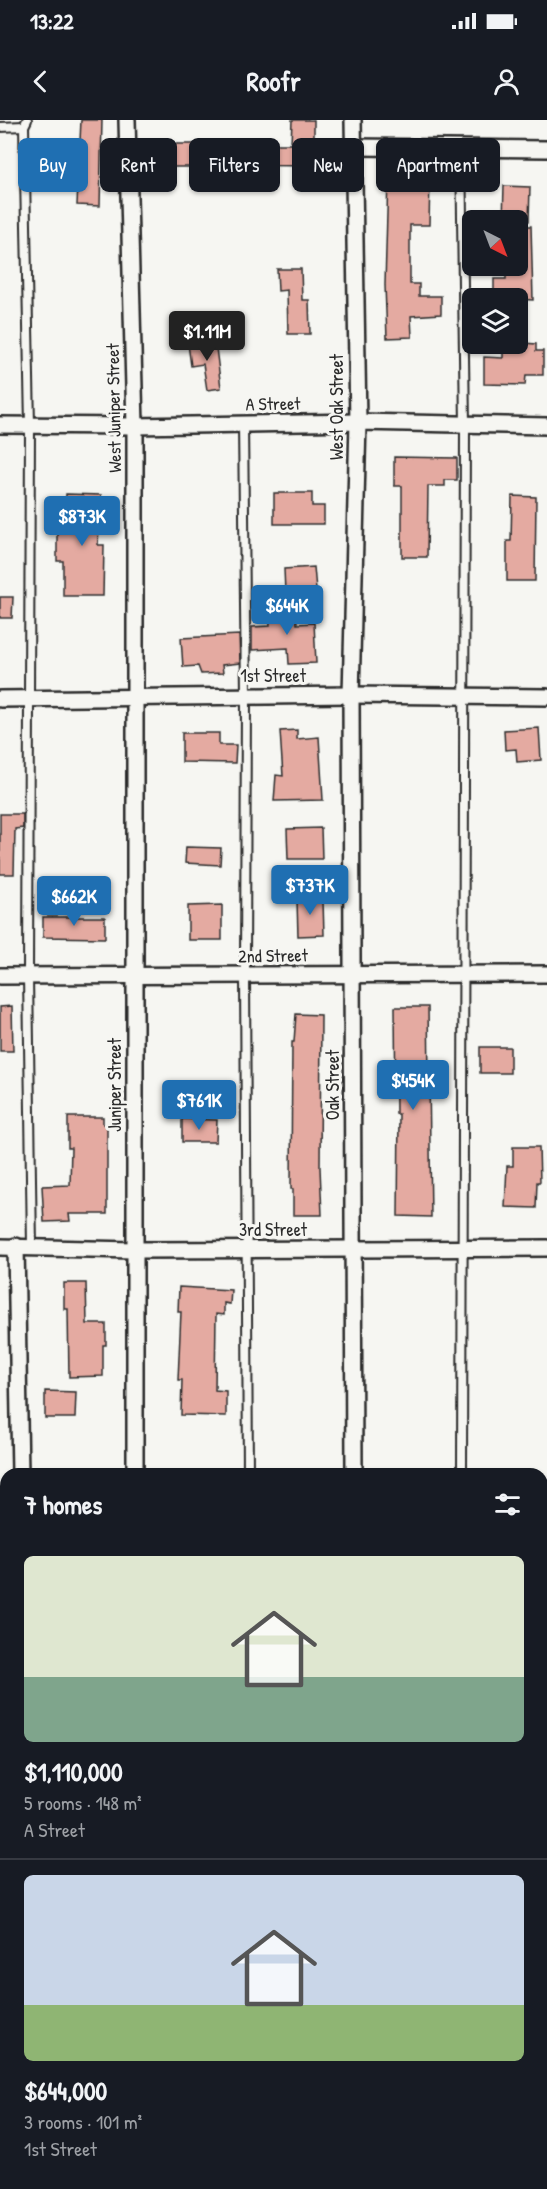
<!DOCTYPE html>
<html lang="en">
<head>
<meta charset="utf-8">
<style>
  body { margin:0; font-family:"Patrick Hand",sans-serif; background:#20242c; color:#f1f3f6; height:100vh; display:flex; flex-direction:column; font-size:22px; white-space:nowrap }
  * { box-sizing:border-box; margin:0 }
  p { font-size:20px; color:#9ea1a6 }
  .icon { flex:none; width:33px; height:33px; fill:none; stroke:currentColor; stroke-width:2; stroke-linecap:round; stroke-linejoin:round }
  .map { position:relative; flex:1; overflow:hidden }
  .panel { position:absolute; left:0px; top:1348px; width:548px; height:722px; display:flex; flex-direction:column; background:#171b24; border-radius:18px 18px 0 0; box-shadow:0 2px 4px #0004 }
  .panel>* { flex:none }
  .guide { position:absolute; left:18px; top:18px; width:512px; height:54px; display:flex; gap:12px }
  .needle { width:39px; rotate:138deg }
  .tools { position:absolute; left:462px; top:90px; display:grid; gap:12px }
  .tools a { display:grid; place-items:center; width:66px; height:66px; border-radius:9px; background:#171b24; box-shadow:0 2px 4px #0004; font-size:30px }
  .price { position:absolute; translate:-50% -51px; padding:0 14px; border-radius:6px; background:#1f6fb2; color:#fff; font-size:20px; line-height:39px; filter:drop-shadow(0 2px 3px #0008) }
  .price::after { content:''; position:absolute; left:50%; top:36px; width:18px; height:14px; margin-left:-9px; background:inherit; clip-path:polygon(0 0,100% 0,50% 100%) }
  .price.active { background:#222; color:#fff }
  ul { padding:0; list-style:none }
  li { display:grid; align-content:center; gap:12px; height:318px; padding:0 24px }
  li+li { border-top:2px solid #363941 }
  li span { display:grid; place-items:center; height:186px; border-radius:9px; color:#555 }
  li>.icon { margin-inline-start:auto }
  span .icon { width:108px; height:108px; fill:#fffc; stroke-width:1 }
  li b { font-size:26px }
  h2 { display:flex; justify-content:space-between; align-items:center; height:72px; padding:0 24px; font-size:26px }
  .pill { padding:0 21px; border-radius:9px; background:#171b24; box-shadow:0 2px 4px #0004; font-size:21px; line-height:54px }
  .pill.active { background:#1f6fb2; color:#fff }
  .status { display:flex; justify-content:space-between; align-items:center; height:42px; padding:0 30px; background:#171b24; direction:ltr }
  .status svg { height:16px; fill:currentColor }
  header { display:flex; justify-content:space-between; align-items:center; height:78px; padding:0 24px; background:#171b24; font-size:27px; font-weight:700 }
  .map>svg:first-child { display:block }
  .building { fill:#e4aaa1; stroke:#2b2b2b; stroke-width:1.5 }
  .lines { fill:none; stroke-linecap:round; stroke-linejoin:round }
  .lane-casing { stroke:#2b2b2b; stroke-width:12 }
  .street-casing { stroke:#2b2b2b; stroke-width:20 }
  .secondary-casing { stroke:#2b2b2b; stroke-width:27 }
  .lane { stroke:#f6f6f2; stroke-width:8 }
  .street { stroke:#f6f6f2; stroke-width:15 }
  .secondary { stroke:#f6f6f2; stroke-width:22 }
  .labels { text-anchor:middle; stroke-width:6; stroke-linejoin:round; paint-order:stroke }
  .street-label { font-size:18px; fill:#2b2b2b; stroke:#f6f6f2 }
</style>
</head>
<body>
<div class="status"><b>13:22</b><svg viewBox="0 0 49 12"><path d="M0 12V9h3v3zM5 12V6h3v6zM10 12V3h3v9zM15 12V0h3v12zM26 1h20v11H26zM47 4h2v5h-2z"/></svg></div>
<header><svg class="icon" aria-label="back" viewBox="0 0 24 24"><path d="M15 5l-7 7 7 7"/></svg>Roofr<svg class="icon" aria-label="person" viewBox="0 0 24 24"><circle cx="12" cy="8" r="4"/><path d="M4 21q1-7 8-7t8 7"/></svg></header>
<div class="map">
<svg width="547" height="2069" viewBox="0 0 547 2069">
  <rect width="100%" height="100%" fill="#f6f6f2"/>
  <filter id="ink" filterUnits="userSpaceOnUse"><feTurbulence type="fractalNoise" baseFrequency=".0167" numOctaves="2"/><feDisplacementMap in="SourceGraphic" scale="12" xChannelSelector="R" yChannelSelector="G"/><feConvolveMatrix kernelMatrix="1 2 1 2 8 2 1 2 1" color-interpolation-filters="sRGB"/></filter>
  <g filter="url(#ink)">
    <!-- building -->
    <g class="building">
      <polygon points="81,0 102,0 100,86 77,85"/>
      <polygon points="292,0 314,0 314,46 223,45 223,47 161,47 161,24 291,24"/>
      <polygon points="388,58 430,58 429,105 410,105 410,164 419,164 419,176 441,176 441,194 411,196 412,217 387,218 385,165"/>
      <polygon points="504,66 530,67 529,101 503,100"/>
      <polygon points="518,106 531,106 533,180 494,178 494,159 506,159 506,146 518,146"/>
      <polygon points="277,149 301,149 302,180 309,180 310,214 288,214 287,170 278,171"/>
      <polygon points="215,220 221,268 207,270 203,244 191,246 188,224"/>
      <polygon points="523,223 536,224 536,231 543,231 543,255 526,255 525,265 484,264 484,237 503,238 503,230 519,231"/>
      <polygon points="394,337 457,338 457,360 445,360 445,366 428,366 427,437 402,437 402,366 394,366"/>
      <polygon points="274,373 312,373 312,386 324,386 324,404 274,404"/>
      <polygon points="66,374 101,375 98,425 104,425 103,476 63,476 63,441 57,441 57,407 65,407"/>
      <polygon points="512,376 536,377 535,461 507,461 507,421 511,421"/>
      <polygon points="314,447 316,470 285,472 284,449"/>
      <polygon points="0,477 13,477 12,498 0,498"/>
      <polygon points="296,486 297,504 314,503 316,543 289,544 288,528 252,530 252,507 270,506 269,488"/>
      <polygon points="239,515 240,543 222,545 223,553 201,554 198,546 183,547 181,518"/>
      <polygon points="539,608 541,640 517,642 516,629 505,630 504,610"/>
      <polygon points="297,610 297,619 319,617 323,680 274,681 276,655 283,656 280,611"/>
      <polygon points="182,613 219,613 219,625 236,625 235,643 182,642"/>
      <polygon points="0,694 23,694 23,708 15,709 14,754 0,754"/>
      <polygon points="321,708 322,739 288,739 287,709"/>
      <polygon points="186,727 221,728 220,745 185,743"/>
      <polygon points="318,773 318,781 323,781 324,815 298,816 297,780 303,780 303,774"/>
      <polygon points="222,785 222,820 188,820 188,786"/>
      <polygon points="43,797 105,797 105,818 43,817"/>
      <polygon points="12,886 13,931 0,931 0,887"/>
      <polygon points="395,887 428,887 431,1097 398,1096 399,994 396,994"/>
      <polygon points="296,894 321,895 320,1048 322,1095 293,1095 293,1069 291,1069 292,922 294,922"/>
      <rect x="480" y="927" width="30" height="26"/>
      <polygon points="68,997 103,997 103,1004 107,1006 107,1094 69,1094 70,1101 44,1102 42,1066 70,1065 71,1028 68,1028"/>
      <polygon points="182,999 217,1000 216,1022 182,1022"/>
      <polygon points="513,1027 539,1027 540,1062 537,1062 536,1088 505,1087 507,1046 513,1046"/>
      <polygon points="64,1163 86,1163 87,1204 106,1204 106,1225 103,1225 103,1256 69,1257 68,1189 64,1189"/>
      <polygon points="179,1167 231,1170 230,1184 224,1183 224,1195 216,1194 215,1270 226,1271 226,1296 181,1295 182,1260 178,1260 181,1192 178,1192"/>
      <polygon points="45,1271 76,1272 75,1298 45,1298"/>
    </g>
    <g class="lines">
      <!-- lane casing -->
      <g class="lane-casing">
        <g id="lane">
          <polyline points="27,0 24,6 30,305 28,856 32,1127"/>
          <polyline points="0,7 24,6"/>
          <polyline points="461,28 465,305 462,1354"/>
          <polyline points="243,304 246,575 245,856 248,1354"/>
          <polyline points="249,2069 249,2064"/>
          <polyline points="464,2069 464,2064"/>
        </g>
      </g>
      <!-- street casing -->
      <g class="street-casing">
        <g id="street">
          <polyline points="127,0 135,306 135,1354"/>
          <polyline points="353,0 358,302 351,575 354,1354"/>
          <polyline points="355,27 547,29"/>
          <polyline points="0,305 135,306 358,302 547,306"/>
          <polyline points="0,579 351,575 547,577"/>
          <polyline points="0,856 547,854"/>
          <polyline points="16,1126 20,1354"/>
          <polyline points="0,1127 134,1130 547,1128"/>
          <polyline points="542,1403 547,1403"/>
          <polyline points="0,1406 6,1406"/>
          <polyline points="542,1951 547,1951"/>
          <polyline points="0,1954 6,1954"/>
          <polyline points="136,2064 136,2069"/>
          <polyline points="355,2064 355,2069"/>
        </g>
      </g>
      <!-- secondary casing -->
      <g class="secondary-casing">
        <g id="secondary">
          <polyline points="542,1677 547,1677"/>
          <polyline points="0,1678 6,1678"/>
        </g>
      </g>
      <!-- lane -->
      <use href="#lane" class="lane"/>
      <!-- street -->
      <use href="#street" class="street"/>
      <!-- secondary -->
      <use href="#secondary" class="secondary"/>
    </g>
  </g>
  <g class="labels">
    <!-- street labels -->
    <g class="street-label">
      <text transform="translate(273 284) rotate(-1)" y="6">A Street</text>
      <text transform="translate(337 287) rotate(-90)" y="6">West Oak Street</text>
      <text transform="translate(114 288) rotate(-91)" y="6">West Juniper Street</text>
      <text x="273" y="562">1st Street</text>
      <text transform="translate(273 836) rotate(-1)" y="6">2nd Street</text>
      <text transform="translate(115 965) rotate(-90)" y="6">Juniper Street</text>
      <text transform="translate(333 965) rotate(-90)" y="6">Oak Street</text>
      <text x="273" y="1116">3rd Street</text>
    </g>
  </g>
</svg>
<div class="tools">
<a><svg class="needle" viewBox="-14 -14 28 28"><path d="M0-13l5 13h-10z" fill="#e53935"/><path d="M0 13l5-13h-10z" fill="#9ea1a6"/></svg></a>
<a><svg class="icon" aria-label="layers" viewBox="0 0 24 24"><path d="M12 4l9 5-9 5-9-5zM3 14l9 5 9-5"/></svg></a>
</div>
<b class="price active" style="left:207px;top:242px">$1.11M</b>
<b class="price" style="left:82px;top:427px">$873K</b>
<b class="price" style="left:287px;top:516px">$644K</b>
<b class="price" style="left:310px;top:796px">$737K</b>
<b class="price" style="left:74px;top:807px">$662K</b>
<b class="price" style="left:413px;top:991px">$454K</b>
<b class="price" style="left:199px;top:1011px">$761K</b>
<div class="guide">
<a class="pill active">Buy</a>
<a class="pill">Rent</a>
<a class="pill">Filters</a>
<a class="pill">New</a>
<a class="pill">Apartment</a>
</div>
<section class="panel">
<h2>7 homes<svg class="icon" aria-label="filters" viewBox="0 0 24 24"><path d="M4 7h16M4 17h16"/><circle cx="9" cy="7" r="2"/><circle cx="15" cy="17" r="2"/></svg></h2>
<ul>
<li><span style="background:linear-gradient(#dfe7d0 65%,#7fa58c 0)"><svg class="icon" aria-label="home" viewBox="0 0 24 24"><path d="M3 11l9-7 9 7M6 9v11h12V9"/></svg></span><div><b>$1,110,000</b><p>5 rooms · 148 m²</p><p>A Street</p></div></li>
<li><span style="background:linear-gradient(#c9d6e8 70%,#8fb573 0)"><svg class="icon" aria-label="home" viewBox="0 0 24 24"><path d="M3 11l9-7 9 7M6 9v11h12V9"/></svg></span><div><b>$644,000</b><p>3 rooms · 101 m²</p><p>1st Street</p></div></li>
</ul>
</section>
</div>
</body>
</html>
